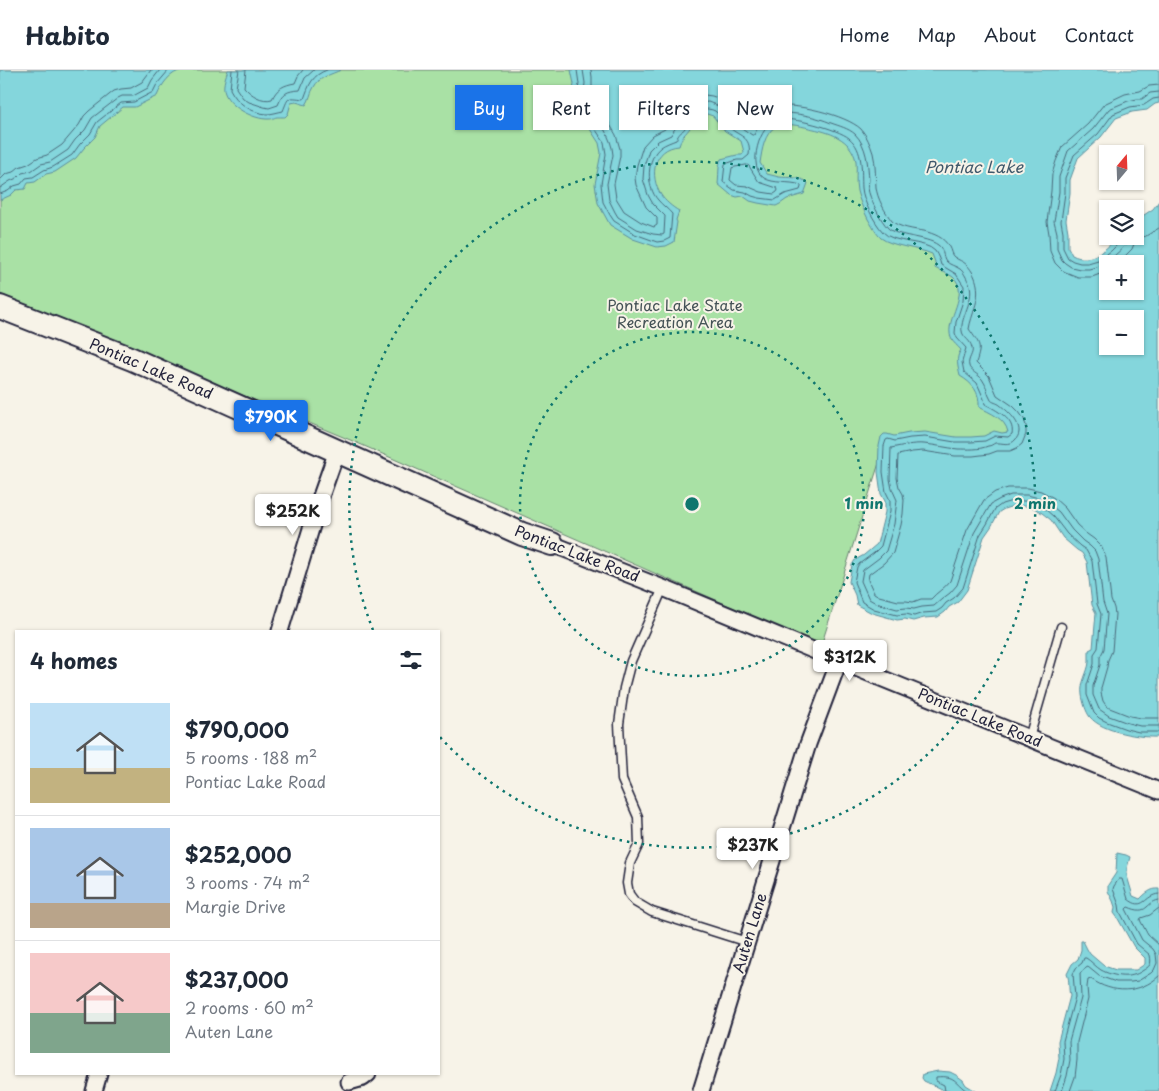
<!DOCTYPE html>
<html lang="en">
<head>
<meta charset="utf-8">
<style>
  body { margin:0; font-family:"Playpen Sans",sans-serif; background:#f2f2f3; color:#1f2937; height:100vh; display:flex; flex-direction:column; font-size:19px; white-space:nowrap }
  * { box-sizing:border-box; margin:0 }
  p { font-size:16px; color:#747a83 }
  .icon { flex:none; width:28px; height:28px; fill:none; stroke:currentColor; stroke-width:2; stroke-linecap:round; stroke-linejoin:round }
  .map { position:relative; flex:1; overflow:hidden }
  .side { position:absolute; left:15px; top:560px; width:425px; height:445px; display:flex; flex-direction:column; background:#fff; border-radius:0px; box-shadow:0 1px 4px #0004 }
  .side>* { flex:none }
  .banner { position:absolute; left:455px; top:15px; width:475px; height:45px; display:flex; gap:10px }
  .needle { width:32px; rotate:19deg }
  .buttons { position:absolute; left:1099px; top:75px; display:grid; gap:10px }
  .buttons a { display:grid; place-items:center; width:45px; height:45px; border-radius:0px; background:#fff; box-shadow:0 1px 4px #0004; font-size:25px }
  .price { position:absolute; translate:-50% -42px; padding:0 11px; border-radius:5px; background:#fff; color:#222; font-size:16px; line-height:32px; filter:drop-shadow(0 1px 2px #0008) }
  .price::after { content:''; position:absolute; left:50%; top:30px; width:15px; height:11px; margin-left:-8px; background:inherit; clip-path:polygon(0 0,100% 0,50% 100%) }
  .price.selected { background:#1a73e8; color:#fff }
  ul { padding:0; list-style:none }
  li { display:flex; align-items:center; gap:15px; height:125px; padding:0 15px }
  li+li { border-top:1px solid #e0e1e3 }
  li span { display:grid; place-items:center; flex:none; width:140px; height:100px; border-radius:0px; color:#555 }
  li>.icon { margin-inline-start:auto }
  span .icon { width:60px; height:60px; fill:#fffc; stroke-width:1 }
  li b { font-size:21px }
  h2 { display:flex; justify-content:space-between; align-items:center; height:60px; padding:0 15px; font-size:21px }
  .pill { padding:0 18px; border-radius:0px; background:#fff; box-shadow:0 1px 4px #0004; font-size:18px; line-height:45px }
  .pill.selected { background:#1a73e8; color:#fff }
  header { display:flex; align-items:center; gap:30px; box-sizing:border-box; height:70px; padding:0 25px; background:#fff; border-bottom:1px solid #e0e1e3 }
  header strong { font-size:24px }
  nav { display:flex; gap:28px; margin-inline-start:auto; font-size:18px }
  .map>svg:first-child { display:block }
  .green { fill:#a9e1a5; stroke:#668270 }
  .water { fill:#84d6dc; stroke:#5d8e9c; fill-rule:evenodd }
  .lines { fill:none; stroke-linecap:round; stroke-linejoin:round }
  .shore { stroke:#496a7b; stroke-width:1 }
  .lane-casing { stroke:#22223b; stroke-width:11 }
  .street-casing { stroke:#22223b; stroke-width:19 }
  .secondary-casing { stroke:#22223b; stroke-width:26 }
  .lane { stroke:#f7f3e8; stroke-width:8 }
  .street { stroke:#f7f3e8; stroke-width:15 }
  .secondary { stroke:#f7f3e8; stroke-width:22 }
  .ring { fill:none; stroke:#0f766e; stroke-width:2.5; stroke-dasharray:2.5 5 }
  .labels { text-anchor:middle; stroke-width:4; stroke-linejoin:round; paint-order:stroke }
  .park-label { font-size:15px; fill:#445256; stroke:#f7f3e8 }
  .street-label { font-size:15px; fill:#22223b; stroke:#f7f3e8 }
  .water-label { font-size:16px; font-style:italic; fill:#3f586b; stroke:#f7f3e8 }
  .centre { fill:#0f766e; stroke:#f7f3e8; stroke-width:2.5 }
  .ring-label { font-size:15px; text-anchor:middle; font-weight:bold; fill:#0f766e; stroke:#f7f3e8; stroke-width:4; stroke-linejoin:round; paint-order:stroke }
</style>
</head>
<body>
<header>
<strong>Habito</strong>
<nav><a>Home</a><a>Map</a><a>About</a><a>Contact</a></nav>
</header>
<div class="map">
<svg width="1159" height="1021" viewBox="0 0 1159 1021">
  <rect width="100%" height="100%" fill="#f7f3e8"/>
  <filter id="ink" filterUnits="userSpaceOnUse"><feTurbulence type="fractalNoise" baseFrequency=".02" numOctaves="2"/><feDisplacementMap in="SourceGraphic" scale="10" xChannelSelector="R" yChannelSelector="G"/><feConvolveMatrix kernelMatrix="1 2 1 2 8 2 1 2 1" color-interpolation-filters="sRGB"/></filter>
  <g filter="url(#ink)">
    <!-- green -->
    <polygon class="green" points="0,0 987,0 1061,204 998,409 885,374 821,576 355,372 0,224"/>
    <!-- water -->
    <g class="water">
      <path d="M0,0H183C170,2 162,14 157,26L135,37H123L100,56L95,67L84,78L76,88L55,102L46,104L35,112L28,113L25,119L16,120L11,125L0,130Z"/>
      <path d="M228,0H341C332,4 319,7 314,17C310,23 310,30 306,35L296,32L291,33L288,44L285,47C284,47 277,47 277,47C272,48 274,49 269,49C254,50 227,36 224,20C223,14 226,5 228,0Z"/>
      <path d="M571,0H1159V33L1155,34L1147,40L1132,42L1116,48L1101,67L1078,88L1070,110V123L1066,150L1068,162V177L1072,185C1091,195 1106,179 1119,166H1135V151L1153,139L1159,131V667C1141,668 1102,662 1090,647C1086,642 1083,632 1082,625C1080,612 1088,603 1089,592C1089,588 1089,584 1089,580L1093,578L1096,543L1092,535L1087,492L1082,483L1077,480L1063,468L1051,450L1042,443L1034,438L1025,436H1013L1004,439L999,442L991,457L984,467L967,520L958,532L949,537L945,542L938,547L924,548L913,551L905,549L897,550L872,543L857,535L855,525L849,512L852,495L855,490L864,485L877,474L885,442V431L881,424L878,402L879,376L881,367L884,364H887L894,366L909,363L925,362L956,367H971L984,366L994,361L1002,363L1008,362C1005,348 990,343 979,337C980,322 972,313 960,306C958,297 955,288 961,280C958,276 953,273 951,268C944,249 971,223 953,207C948,203 941,202 935,198V192L932,184C918,178 891,176 881,168C877,165 871,154 868,149C864,141 859,130 857,121C855,111 857,100 856,91C851,68 829,62 809,58C801,56 783,52 776,56C764,64 762,80 760,93L767,104C771,105 775,106 779,107C789,108 800,106 808,113L804,124L787,129L780,134L776,136L758,133L750,131L743,126L737,127L731,125L718,114C719,107 718,95 721,89L737,85H742L744,82L741,71L725,61L713,46L707,44H701L691,49C692,60 687,60 682,68C681,70 680,73 679,76C653,78 649,106 661,125C665,131 672,137 679,141L676,150L677,152L674,172L666,176L657,177L633,169L610,155L598,133L595,114L601,83L599,73L590,59L585,48L579,40L577,31L572,26L574,14ZM1108,194H1135V221H1108ZM1108,249H1135V276H1108Z"/>
      <path d="M1117,783L1126,785L1130,787L1127,798V806L1133,826L1140,829C1145,824 1151,818 1159,819V1021H1050L1056,1003L1059,988L1058,971L1070,926C1068,918 1070,911 1067,904L1072,894L1078,889L1081,880V871H1083L1087,879L1090,884L1104,896L1116,900H1136L1145,894V888L1134,877L1117,847L1114,843L1115,837L1113,831L1108,821V815L1116,803Z"/>
      <polygon points="938,1001 950,1002 956,1005 963,1010 966,1015 976,1021 945,1021 924,1011 922,1008 923,1004"/>
    </g>
    <g class="lines">
      <!-- shore -->
      <g class="shore">
        <path d="M232,0L230,19C237,33 251,43 267,44C272,44 278,42 283,41C289,26 287,27 304,29C309,15 312,5 327,0"/>
        <path d="M239,0L236,18L243,28L249,32L264,37L269,38L278,35C283,23 286,21 300,20L305,8L314,0"/>
        <path d="M246,0L244,17C251,25 262,32 272,29C277,18 284,15 295,13L298,6L303,0"/>
        <path d="M577,0L579,14L577,24L582,29L584,38L590,46L594,57L604,72L606,84L601,114L603,132L610,145L614,151L635,164L657,172L664,171L670,168L672,144C668,139 662,135 658,130C646,117 646,88 661,77C665,74 671,72 676,70C679,63 681,63 685,58C687,54 684,50 687,47C691,39 708,37 715,41C721,45 723,52 728,56C738,67 752,65 749,85L743,90H737L725,94L723,112L734,120L745,122L752,126L759,128L775,130L785,124L800,120L801,117V115C790,111 773,114 764,108C747,97 759,55 777,50C791,46 838,59 849,68C864,80 861,101 862,118C863,131 874,152 883,162C893,174 925,170 935,181C938,185 940,191 941,195L956,204L964,216L963,231L956,252L955,263L957,268L966,278L962,292L964,302L977,313L984,329L985,334C996,340 1015,349 1012,364L1008,367L995,366L985,371L971,372H955L925,367L910,368L895,371L888,369L886,370L884,376L883,402L886,422L890,430V442L881,476L874,483L859,494L857,497L854,512L862,532L874,539L897,545L906,544L914,546L923,543L936,542L942,538L946,533L954,528L963,518L980,465L987,454L995,439L1002,434L1012,431H1025L1036,434L1045,439L1054,447L1067,464L1080,476L1086,480L1092,491L1097,534L1101,544L1098,578L1094,584V594L1087,615V625L1094,643L1099,648L1107,652L1126,659L1139,662H1159"/>
        <path d="M583,0L585,13L584,22C588,27 588,32 591,37C599,52 612,67 613,85L607,114L609,130L615,142L618,147L637,159L653,164L662,165L664,164L665,146L653,134L648,125L643,109L644,96L649,80L658,71L671,65L674,60L680,54V46L683,41L699,33L708,32L716,35L721,38L733,52L752,65H754C760,52 772,42 787,43C802,44 817,47 831,53C839,56 848,58 855,64C867,76 868,95 869,110C869,113 868,115 868,118C869,128 881,151 888,158C896,167 926,166 938,175C944,179 942,186 946,191C949,195 956,196 960,199C963,201 966,207 968,211C976,225 964,241 962,255C960,269 970,267 972,278C974,284 967,289 969,296C970,301 978,304 982,309C987,315 987,324 991,330C992,332 998,333 1000,335C1009,342 1026,357 1016,369C1010,377 1002,372 995,373C993,374 991,376 988,376C979,380 968,379 958,379C947,378 936,375 924,374C914,373 901,376 891,378L890,409L892,419L897,430L894,454L886,481L879,488L863,500L861,511L869,529L876,533L897,539L906,538L914,539L922,537L934,536L942,529L950,523L957,515L974,463L991,434L1000,429L1011,425H1027L1039,428L1049,434L1059,442L1072,460L1083,471L1090,476L1095,481L1098,489L1103,532L1107,544L1104,579L1100,587V595L1093,616V625L1099,639L1109,646L1128,653L1140,656H1159"/>
        <path d="M591,0L592,7V20L597,32L616,65L620,79V86L614,114L616,128L624,141L641,152L654,157L657,155V148L646,137L636,115L635,108L637,95L643,76L653,65L665,59L672,51L674,42L678,36L683,32L695,26L705,25L712,26L723,30L738,47L750,54C758,49 764,39 774,37C794,32 846,45 861,59C867,66 870,74 873,83C876,94 875,106 876,117C877,128 885,142 892,151C897,157 916,160 924,161C934,164 944,167 949,177C951,180 951,185 954,187C958,190 963,191 967,195C978,207 980,222 975,237C973,245 970,252 969,259C980,275 982,274 976,293L989,306L997,325L1013,336L1019,342L1024,349L1026,356V364L1022,374L1017,378L1010,381H997L989,384L973,386H955L923,381L912,382L898,385L897,408L899,417L903,424L904,430L903,444L901,455L893,483L884,493L869,504L868,510L874,523L879,526L898,531H906L913,532L921,529H931C937,522 945,518 950,511L967,460L984,430L995,422L1008,418H1028L1041,421L1054,428L1065,438L1077,455L1087,464L1094,469L1101,476L1106,487L1111,530L1114,538L1115,544L1112,581L1108,590L1107,597L1101,618V623L1103,631L1107,637L1130,646L1141,648H1159"/>
        <polygon points="747,95 749,96 759,112 777,118 778,120 777,122 774,124 761,122 747,116 736,115 730,110 732,98"/>
        <polyline points="0,110 6,104 13,102 19,97 28,94 37,88 47,85 62,75 79,55 84,46 89,41 114,21 121,19 131,18 142,12 151,0"/>
        <polyline points="0,118 10,111 17,108 22,103 31,101 41,94 50,92 68,80 75,70 85,60 92,48 118,28 122,26 133,26 148,18 152,10 160,0"/>
        <polyline points="0,124 8,121 14,116 21,114 26,108 33,107 44,100 53,97 72,85 80,74 90,64 97,52 121,33 134,32 153,22 157,14 169,0"/>
        <polyline points="1122,166 1121,171 1111,181 1098,190 1088,193 1080,193 1073,191 1068,188 1063,178 1063,162 1061,151 1065,123 1065,108 1074,85 1098,64 1113,44 1130,37 1144,35 1153,29 1159,28"/>
        <polyline points="1128,166 1127,172 1125,176 1114,186 1100,196 1089,199 1080,199 1071,197 1065,193 1062,190 1057,179 1057,163 1054,151 1059,122 1059,107 1068,81 1093,59 1109,39 1128,31 1137,29 1142,29 1150,23 1159,22"/>
        <polyline points="1117,194 1132,179 1136,169 1146,166 1159,158"/>
        <polyline points="1108,201 1092,207 1078,207 1063,201 1055,193 1050,181 1049,164 1047,152 1051,121 1052,104 1056,91 1062,77 1088,54 1104,34 1125,24 1140,21 1149,16 1159,15"/>
        <polyline points="1159,838 1150,845 1141,848 1140,850 1148,865 1159,875"/>
        <path d="M945,1021L944,1015L936,1011V1007C956,1005 954,1012 967,1021"/>
        <path d="M1055,1021L1061,1005L1064,989L1063,971L1075,927L1073,904L1076,898L1082,893L1084,888H1086C1091,891 1096,897 1101,900C1114,907 1131,909 1142,901C1150,896 1152,895 1150,885L1137,874L1120,842L1119,835L1113,819L1114,816L1119,809H1122L1128,829C1144,842 1144,825 1159,824"/>
        <path d="M1062,1021L1067,1006L1070,990L1069,971L1081,928L1080,903L1086,898L1088,897L1099,906L1116,912H1131L1138,911L1151,903L1154,900L1157,893L1156,884L1153,879L1142,870L1126,839L1128,837C1149,846 1144,833 1159,830"/>
        <path d="M1070,1021L1075,1007L1077,990V972L1088,929L1087,917L1088,910L1091,909C1112,924 1140,924 1159,906"/>
      </g>
      <!-- lane casing -->
      <g class="lane-casing">
        <g id="lane">
          <polyline points="663,518 631,591 624,618 619,654 622,710 638,747 639,774 630,793 627,813 629,824 635,832 652,842 747,872"/>
          <polyline points="1029,668 1061,557"/>
        </g>
      </g>
      <!-- street casing -->
      <g class="street-casing">
        <g id="street">
          <polyline points="552,474 663,518 839,591 1159,721"/>
          <polyline points="280,561 320,429 337,381"/>
          <polyline points="349,1012 363,1008 368,1004"/>
          <polyline points="94,1021 99,1004"/>
          <polyline points="701,1021 808,674 839,591"/>
        </g>
      </g>
      <!-- secondary casing -->
      <g class="secondary-casing">
        <polyline id="secondary" points="0,237 132,289 522,464 552,474"/>
      </g>
      <!-- lane -->
      <use href="#lane" class="lane"/>
      <!-- street -->
      <use href="#street" class="street"/>
      <!-- secondary -->
      <use href="#secondary" class="secondary"/>
    </g>
  </g>
  <!-- distance rings -->
  <g class="ring">
    <circle cx="692" cy="434" r="172"/>
    <path d="M373 560A343 343 0 1 1 439 666"/>
  </g>
  <g class="labels">
    <!-- park labels -->
    <g class="park-label">
      <text x="675" y="241">Pontiac Lake State<tspan x="675" dy="17">Recreation Area</tspan></text>
    </g>
    <!-- street labels -->
    <g class="street-label">
      <text transform="translate(151 299) rotate(23)" y="5">Pontiac Lake Road</text>
      <text transform="translate(577 484) rotate(21)" y="5">Pontiac Lake Road</text>
      <text transform="translate(980 648) rotate(22)" y="5">Pontiac Lake Road</text>
      <text transform="translate(750 863) rotate(-73)" y="5">Auten Lane</text>
    </g>
    <!-- water labels -->
    <g class="water-label">
      <text x="974" y="103">Pontiac Lake</text>
    </g>
  </g>
  <circle cx="692" cy="434" r="8" class="centre"/>
  <g class="ring-label">
    <text x="864" y="439">1 min</text>
    <text x="1035" y="439">2 min</text>
  </g>
</svg>
<div class="buttons">
<a><svg class="needle" viewBox="-14 -14 28 28"><path d="M0-13l5 13h-10z" fill="#e53935"/><path d="M0 13l5-13h-10z" fill="#747a83"/></svg></a>
<a><svg class="icon" aria-label="layers" viewBox="0 0 24 24"><path d="M12 4l9 5-9 5-9-5zM3 14l9 5 9-5"/></svg></a>
<a>+</a>
<a>−</a>
</div>
<b class="price selected" style="left:271px;top:372px">$790K</b>
<b class="price" style="left:293px;top:466px">$252K</b>
<b class="price" style="left:850px;top:612px">$312K</b>
<b class="price" style="left:753px;top:800px">$237K</b>
<div class="banner">
<a class="pill selected">Buy</a>
<a class="pill">Rent</a>
<a class="pill">Filters</a>
<a class="pill">New</a>
</div>
<section class="side">
<h2>4 homes<svg class="icon" aria-label="filters" viewBox="0 0 24 24"><path d="M4 7h16M4 17h16"/><circle cx="9" cy="7" r="2"/><circle cx="15" cy="17" r="2"/></svg></h2>
<ul>
<li><span style="background:linear-gradient(#bfe0f5 65%,#c2b280 0)"><svg class="icon" aria-label="home" viewBox="0 0 24 24"><path d="M3 11l9-7 9 7M6 9v11h12V9"/></svg></span><div><b>$790,000</b><p>5 rooms · 188 m²</p><p>Pontiac Lake Road</p></div></li>
<li><span style="background:linear-gradient(#a9c7e8 75%,#b9a48a 0)"><svg class="icon" aria-label="home" viewBox="0 0 24 24"><path d="M3 11l9-7 9 7M6 9v11h12V9"/></svg></span><div><b>$252,000</b><p>3 rooms · 74 m²</p><p>Margie Drive</p></div></li>
<li><span style="background:linear-gradient(#f6c9c9 60%,#7fa58c 0)"><svg class="icon" aria-label="home" viewBox="0 0 24 24"><path d="M3 11l9-7 9 7M6 9v11h12V9"/></svg></span><div><b>$237,000</b><p>2 rooms · 60 m²</p><p>Auten Lane</p></div></li>
</ul>
</section>
</div>
</body>
</html>
